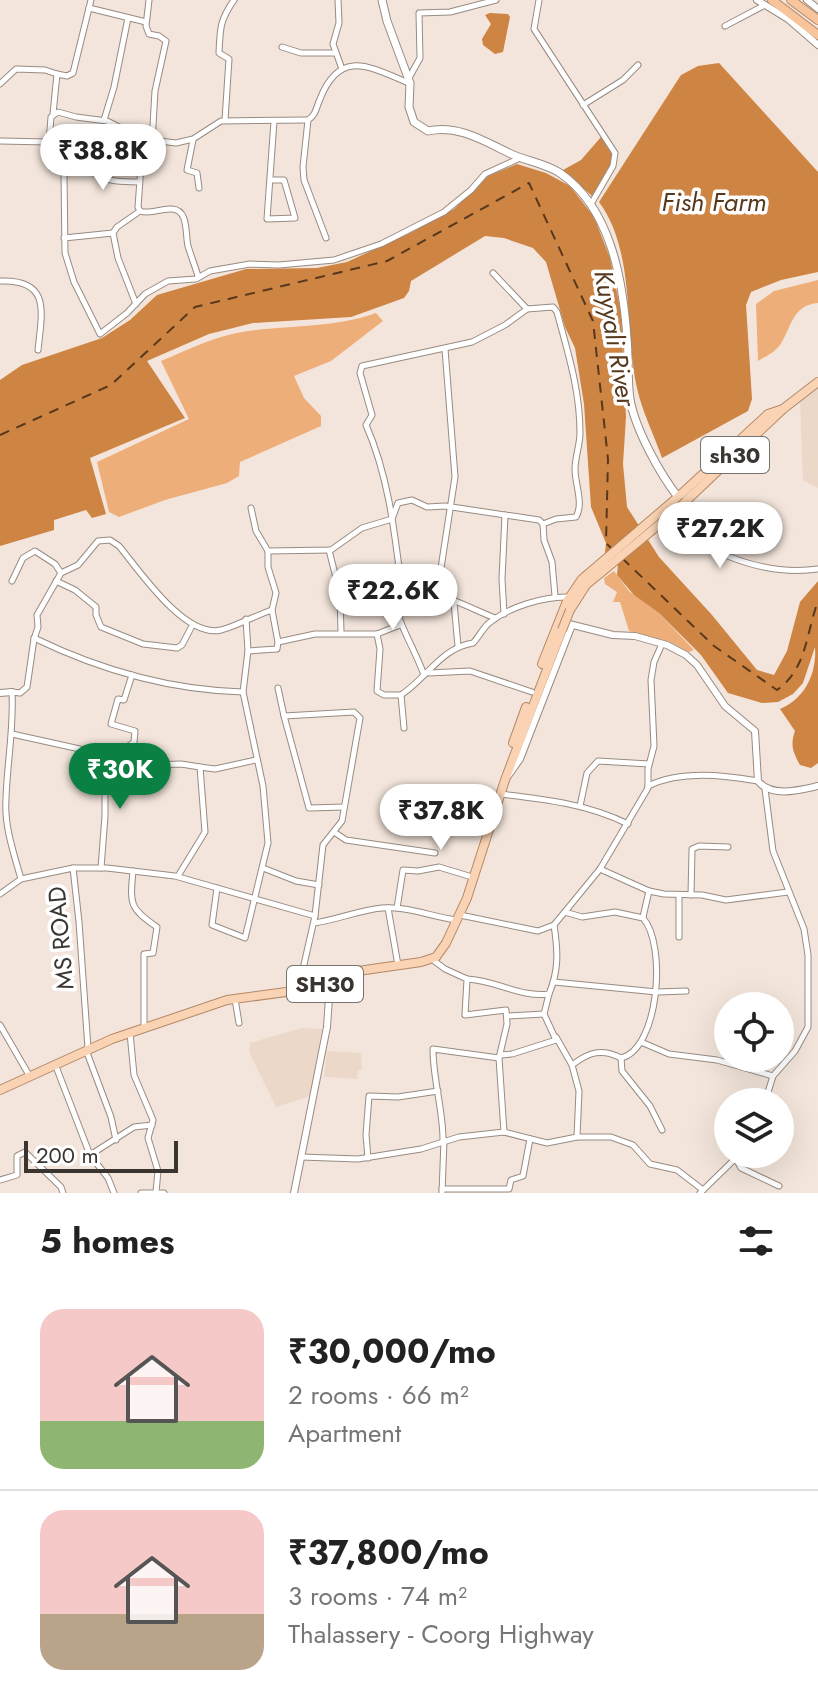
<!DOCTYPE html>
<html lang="en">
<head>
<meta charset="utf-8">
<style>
  body { margin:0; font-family:Jost,sans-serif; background:#f6f6f6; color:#222; height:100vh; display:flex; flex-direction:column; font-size:30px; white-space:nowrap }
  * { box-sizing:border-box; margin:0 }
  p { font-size:26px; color:#767676 }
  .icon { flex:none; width:44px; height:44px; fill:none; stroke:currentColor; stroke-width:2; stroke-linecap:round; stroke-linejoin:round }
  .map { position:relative; height:1193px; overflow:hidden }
  .side { display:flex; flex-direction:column; background:#fff; flex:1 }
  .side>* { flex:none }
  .controls { position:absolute; left:714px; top:992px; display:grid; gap:16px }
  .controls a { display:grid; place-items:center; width:80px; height:80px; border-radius:50%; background:#fff; box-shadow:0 8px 32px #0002; font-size:40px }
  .scale { position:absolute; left:24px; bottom:20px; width:154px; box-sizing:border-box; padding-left:8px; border:4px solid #3a3531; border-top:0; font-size:22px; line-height:28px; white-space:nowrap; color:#3a3531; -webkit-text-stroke:6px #fff; paint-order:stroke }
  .price { position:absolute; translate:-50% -68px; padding:0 18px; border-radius:28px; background:#fff; color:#222; font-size:26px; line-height:52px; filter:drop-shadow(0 2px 4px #0008) }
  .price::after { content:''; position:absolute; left:50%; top:48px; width:24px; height:18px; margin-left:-12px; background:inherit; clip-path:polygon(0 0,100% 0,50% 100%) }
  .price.current { background:#0b8043; color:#fff }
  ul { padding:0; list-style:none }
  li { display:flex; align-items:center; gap:24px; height:200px; padding:0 40px }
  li+li { border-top:2px solid #e0e0e0 }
  li span { display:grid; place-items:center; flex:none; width:224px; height:160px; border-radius:24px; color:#555 }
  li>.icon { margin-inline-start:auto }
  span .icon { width:96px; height:96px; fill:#fffc; stroke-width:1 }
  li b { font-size:34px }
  h2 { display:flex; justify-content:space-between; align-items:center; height:96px; padding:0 40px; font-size:34px }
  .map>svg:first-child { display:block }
  .built { fill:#ecd8c9 }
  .green { fill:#eeae79 }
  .water { fill:#ce8442 }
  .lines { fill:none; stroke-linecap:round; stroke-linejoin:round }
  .ferry { stroke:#57381c; stroke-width:2; stroke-dasharray:10 8; stroke-linecap:butt }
  .minor-casing { stroke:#988b82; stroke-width:7 }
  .tertiary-casing { stroke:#988b82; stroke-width:8 }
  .secondary-casing { stroke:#988b82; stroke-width:9 }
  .primary-casing { stroke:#b48866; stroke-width:10 }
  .trunk-casing { stroke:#b48866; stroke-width:10 }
  .minor { stroke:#fff; stroke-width:5 }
  .tertiary { stroke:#fff; stroke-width:6 }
  .secondary { stroke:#fff; stroke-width:7 }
  .primary { stroke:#f9d3b4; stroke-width:8 }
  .trunk { stroke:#f7c49b; stroke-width:8 }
  .primary-bridge-casing { stroke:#b48866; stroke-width:10; stroke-linecap:butt }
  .primary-bridge { stroke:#f9d3b4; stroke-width:8 }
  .labels { text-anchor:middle; stroke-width:7; stroke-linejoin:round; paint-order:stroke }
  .shield { fill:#fff; stroke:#75726f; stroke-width:2 }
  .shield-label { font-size:22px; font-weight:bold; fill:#3a3531 }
  .street-label { font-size:24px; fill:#3a3531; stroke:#fff }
  .water-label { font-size:26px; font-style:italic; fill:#57381c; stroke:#fff }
</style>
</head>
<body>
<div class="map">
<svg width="818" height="1193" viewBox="0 0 818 1193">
  <rect width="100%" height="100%" fill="#f3e5db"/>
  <!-- built -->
  <g class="built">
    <polygon points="818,386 818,488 803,480 800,401"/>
    <polygon points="302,1028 322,1029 310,1096 276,1107 249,1052 250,1043"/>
    <polygon points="327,1051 361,1053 362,1070 358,1071 357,1079 324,1077"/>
  </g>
  <!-- green -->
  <g class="green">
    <path d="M818,280V303C792,305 792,327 780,345C775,352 765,357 758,361L756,304L774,291Z"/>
    <path d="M376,313L383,321L331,361L294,376L304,398L321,416V426L240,462L239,476L227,483L165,500L119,517L109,512L97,462L189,419L161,361C190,349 217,335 248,331C292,325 334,328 376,313Z"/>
    <polygon points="614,571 629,591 659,613 694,650 689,652 670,642 629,631 620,602 613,602 617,592 605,584 604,578"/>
  </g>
  <!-- water -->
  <g class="water">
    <polygon points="490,13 508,14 510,17 503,52 495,54 483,45 482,39 491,24 485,15"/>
    <path d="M719,63L818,172V272L781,280L751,292L746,305L752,399L748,411L662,458C654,435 642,411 637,388C624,330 636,252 599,202L681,75L698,66Z"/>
    <polygon points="601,137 614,158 592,196 563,170 581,160"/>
    <path d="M517,164L546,173L570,186L594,217L610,258L621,313L626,417L623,464L627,507L659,557L712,615L757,670L774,675L787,651L800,602L818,581V763L811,768L800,765C793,752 790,745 795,731L780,709C805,699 817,673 815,647L803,683L793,694L778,702L762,703L728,693L701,655L659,613L634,595L617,575L618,563L605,553L606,543L591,507L584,404L575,348L565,327L546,262L533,248L504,238L485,236L411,281L409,291L404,298L351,317L253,323L209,334L147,361L185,418L90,458L106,514L92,518L86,510L54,520V530L0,546V380L22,365L102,338L130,320L157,295L246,269L317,268L347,262L410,233L454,209L488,176Z"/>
  </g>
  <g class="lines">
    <!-- ferry -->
    <g class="ferry">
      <polyline points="0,435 111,385 195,307 387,261 529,183 593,321 608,459 606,543 611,548"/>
      <path d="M622,558L714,646L777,690C807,669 806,633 818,601"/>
    </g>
    <!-- minor casing -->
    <g class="minor-casing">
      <g id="minor">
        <polyline points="149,0 146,26 149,34 159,36 166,41 155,91 152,142"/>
        <polyline points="338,0 339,23 333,44 342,69"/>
        <polyline points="539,0 534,29 615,153 613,166 591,204"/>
        <polyline points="89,8 146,22"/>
        <polyline points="725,26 765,5"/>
        <polyline points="282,47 301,53 335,53"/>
        <polyline points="409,78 420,58 419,13 450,12 496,0"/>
        <polyline points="0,84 16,69 45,70 57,74"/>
        <polyline points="583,105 623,80 638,65"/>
        <polyline points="53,114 57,74 67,76 73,73 91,0"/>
        <polyline points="104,120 114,87 128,18"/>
        <path d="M225,120L229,59L219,53C220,28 220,20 234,0"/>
        <path d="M143,139L138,207L140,211C151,215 160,208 172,209C189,210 185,234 188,246C191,256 195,266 198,276"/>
        <polyline points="193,140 187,170 197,173 199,188"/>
        <polyline points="0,141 49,142 51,117 58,112 76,117 107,121 143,139 176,143 193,139 221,121 308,120"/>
        <polyline points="50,141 52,168 62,171 64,174 65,253 74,282 100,334 127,313 145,294 168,281 196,279 210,271 250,264 279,265 334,260 381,244 444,212 471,190 485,174 520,158"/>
        <path d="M62,171L87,162C89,165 91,170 94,173C104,182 126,182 139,182"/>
        <polyline points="271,180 284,180 295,218 267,219 274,121"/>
        <polyline points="64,238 113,233"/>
        <path d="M326,238L304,180L303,167L308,120C316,115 316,108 320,99C340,48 370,67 409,83"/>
        <polyline points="493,273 527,309"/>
        <path d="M0,281C51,279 42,312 38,350"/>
        <polyline points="136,304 118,258 113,233 117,227 140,211"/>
        <path d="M678,497L689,508L669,524L671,529H679L686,537C727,558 770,576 818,569"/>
        <polyline points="251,508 256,531 268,551"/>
        <path d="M329,550L340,594L391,592L393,595C398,625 414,647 424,675"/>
        <path d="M61,573L78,565L98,541L110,540L119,546C139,570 185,639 221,630C234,627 257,615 272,610"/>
        <path d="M12,581L23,558L35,551L55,564L61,573L37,615L38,627L34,639L27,687L20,693L12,692C14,729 7,763 6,799C4,826 14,854 21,879L73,868L79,922L88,1048"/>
        <polyline points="56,581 75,590 96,607 96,615 101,627 143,644 177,648 182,645 193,624"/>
        <path d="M402,592C395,535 389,477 366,425L372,415L360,373L362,366L472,342L505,325L527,309L553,307L557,312C568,353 580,390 580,433C580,445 575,457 575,469C575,485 584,503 576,517L556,519L543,524"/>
        <polyline points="340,594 341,632"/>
        <polyline points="437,594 455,477 445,349"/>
        <path d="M393,595C428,583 464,606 495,618"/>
        <polyline points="454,603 458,646"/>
        <polyline points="504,614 502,579 505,515"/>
        <polyline points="377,634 400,625"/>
        <path d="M34,638C100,670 170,690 243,692"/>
        <polyline points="278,642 272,610 276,593 268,567 268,551 331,550 362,528 392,519 398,503 412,500 427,507 445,506 539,520 543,524 544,540 552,562 555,596"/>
        <polyline points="248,651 277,649 278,642 315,634 377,634 380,649 377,691 384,695 401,695"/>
        <polyline points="429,673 470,671 532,692"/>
        <polyline points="278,688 284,716 354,712 360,718 342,821 323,845 315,916"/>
        <polyline points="284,716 309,808 344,807"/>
        <path d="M404,728L401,695C427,678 441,648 473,643C479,637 482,629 489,623C509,607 544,596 569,597"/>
        <polyline points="12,734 152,765 181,764 200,767 205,832 178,876"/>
        <polyline points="123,757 127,747 134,742 135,731 111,724 118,699 124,700 132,675"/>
        <polyline points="200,767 215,769 256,760"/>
        <path d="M648,786C681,770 723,775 758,781"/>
        <polyline points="765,789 773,851 804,929 808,955 808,1027 795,1051 773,1076 765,1102"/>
        <path d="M500,794C544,799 588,804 628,824"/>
        <polyline points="580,806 587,773 598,761 649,764"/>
        <polyline points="334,832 346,840 435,853"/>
        <polyline points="73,868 107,868 175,876 315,916 298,991"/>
        <polyline points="101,868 105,816 105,794 97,782 101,753"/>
        <polyline points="263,868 296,881 319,885"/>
        <polyline points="600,869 649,891 664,894 702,895 726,900 788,892"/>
        <path d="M133,871C130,904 129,908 157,927L153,953L144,954V1028"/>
        <polyline points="217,888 212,925 245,938 268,843 263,786 243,692 248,651 246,619"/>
        <polyline points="0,894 21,879"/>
        <polyline points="679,895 679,937"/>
        <polyline points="691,895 692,849 699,846 728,847"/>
        <polyline points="388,908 398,965"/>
        <polyline points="397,908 403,870 418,871 439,867 472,877"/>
        <path d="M565,912L582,917L615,912L643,918C667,945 659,1049 621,1058"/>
        <polyline points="460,915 538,931 554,925"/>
        <polyline points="643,917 649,891"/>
        <path d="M314,923C337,920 359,910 382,908C408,906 432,917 457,920"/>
        <polyline points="433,960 445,969 467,979 465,1015 506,1010 507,1024 499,1058 504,1132"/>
        <path d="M467,979C496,980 520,998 549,994C559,970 558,951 554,925L600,869L648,788V769L654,746L651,680L654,662L662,644"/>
        <polyline points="554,982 657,992 686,991"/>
        <polyline points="235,999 239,1023"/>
        <polyline points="508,1016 544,1014"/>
        <polyline points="0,1025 29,1075"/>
        <polyline points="130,1033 134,1075 153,1120 148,1138 158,1171 156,1192"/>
        <polyline points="556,1037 572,1065"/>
        <polyline points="641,1042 669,1054 717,1060 773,1076"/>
        <polyline points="86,1050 111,1117 116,1140"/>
        <polyline points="501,1055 512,1054 556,1040 544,1014 549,994"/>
        <polyline points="621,1058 622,1071 650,1106 662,1130"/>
        <polyline points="55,1064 90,1155 108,1178 114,1193"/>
        <path d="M577,1137L579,1091L572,1065C589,1052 602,1048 621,1058"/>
        <path d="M443,1140C443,1109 433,1080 433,1049L499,1058"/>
        <polyline points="90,1155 134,1127 152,1125"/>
        <polyline points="301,1157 358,1159 421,1149 459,1137 504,1132 547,1143 577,1137 611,1137 633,1145 650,1164 677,1170 703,1190"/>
        <polyline points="735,1157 741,1168 779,1186"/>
        <polyline points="368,1158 366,1135 369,1096 398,1097 438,1091"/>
        <polyline points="0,1180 17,1175 17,1156 25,1152 61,1187 63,1193"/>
        <polyline points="442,1189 509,1189 511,1180 523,1176 530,1139"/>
        <polyline points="141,1193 164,1193"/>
        <polyline points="442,1193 444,1140"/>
        <polyline points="700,1193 740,1154"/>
      </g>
    </g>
    <!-- tertiary casing -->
    <g class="tertiary-casing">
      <g id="tertiary">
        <polyline points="757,0 788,19 818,45"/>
        <polyline points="807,0 818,9"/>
        <path d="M561,622L613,635L635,636L667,645L686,655L697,665L725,706L755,731L758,781C771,798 800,790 818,786"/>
        <polyline points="0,693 12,692"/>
        <polyline points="508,776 520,759 572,625"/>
        <polyline points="294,1193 327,1027 330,983"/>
      </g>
    </g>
    <!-- secondary casing -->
    <g class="secondary-casing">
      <path id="secondary" d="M382,0L387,21L410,83L409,107L414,122L428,131C457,124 484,141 509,153C525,161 545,163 560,173C611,208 623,281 627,338C629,358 627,379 630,399C635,429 660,474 678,497"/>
    </g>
    <!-- primary casing -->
    <g class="primary-casing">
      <g id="primary">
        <polyline points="686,501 783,409 818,382"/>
        <polyline points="570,610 586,585 678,509"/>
        <polyline points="542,664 567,601 582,579 678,497 768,414 783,409"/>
        <polyline points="513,743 526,707"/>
        <polyline points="0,1090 112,1039 227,1000 308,989 330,983 351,972 421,962 436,957 446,943 467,898 505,780 562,630"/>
      </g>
    </g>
    <!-- trunk casing -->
    <g class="trunk-casing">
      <g id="trunk">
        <polyline points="772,0 818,35"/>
        <polyline points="791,0 818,20"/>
      </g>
    </g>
    <!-- minor -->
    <use href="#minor" class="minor"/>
    <!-- tertiary -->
    <use href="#tertiary" class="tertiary"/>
    <!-- secondary -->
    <use href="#secondary" class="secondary"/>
    <!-- primary -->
    <use href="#primary" class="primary"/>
    <!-- trunk -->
    <use href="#trunk" class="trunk"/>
    <!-- primary-bridge casing -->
    <g class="primary-bridge-casing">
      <g id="primary-bridge">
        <polyline points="678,509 686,501"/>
        <polyline points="562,630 570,610"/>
      </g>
    </g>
    <!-- primary-bridge -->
    <use href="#primary-bridge" class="primary-bridge"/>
  </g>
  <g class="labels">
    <!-- shield labels -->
    <g class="shield">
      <rect x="701" y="437" width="68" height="36" rx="6"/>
      <rect x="287" y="966" width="76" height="36" rx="6"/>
    </g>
    <g class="shield-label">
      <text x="735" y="463">sh30</text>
      <text x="325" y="992">SH30</text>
    </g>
    <!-- street labels -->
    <g class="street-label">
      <text transform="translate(61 938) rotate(-95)" y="8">MS ROAD</text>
    </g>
    <!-- water labels -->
    <g class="water-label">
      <text x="714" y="211">Fish Farm</text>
      <text transform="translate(615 338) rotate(80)" y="9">Kuyyali River</text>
    </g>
  </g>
</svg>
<div class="controls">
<a><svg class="icon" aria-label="locate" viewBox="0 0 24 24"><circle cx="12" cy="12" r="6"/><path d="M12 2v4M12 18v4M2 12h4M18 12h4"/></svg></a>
<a><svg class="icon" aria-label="layers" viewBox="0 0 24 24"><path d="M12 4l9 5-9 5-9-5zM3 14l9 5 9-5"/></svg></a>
</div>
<div class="scale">200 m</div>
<b class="price" style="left:103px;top:192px">₹38.8K</b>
<b class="price" style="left:720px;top:570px">₹27.2K</b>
<b class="price" style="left:393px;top:632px">₹22.6K</b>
<b class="price current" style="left:120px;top:811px">₹30K</b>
<b class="price" style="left:441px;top:852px">₹37.8K</b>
</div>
<section class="side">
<h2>5 homes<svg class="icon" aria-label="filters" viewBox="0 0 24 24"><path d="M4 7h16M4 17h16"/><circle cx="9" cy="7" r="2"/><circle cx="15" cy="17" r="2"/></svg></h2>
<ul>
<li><span style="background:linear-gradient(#f6c9c9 70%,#8fb573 0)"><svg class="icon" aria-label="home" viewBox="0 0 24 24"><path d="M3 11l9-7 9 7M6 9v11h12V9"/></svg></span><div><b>₹30,000/mo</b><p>2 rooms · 66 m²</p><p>Apartment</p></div></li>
<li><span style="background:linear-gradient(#f6c9c9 65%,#b9a48a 0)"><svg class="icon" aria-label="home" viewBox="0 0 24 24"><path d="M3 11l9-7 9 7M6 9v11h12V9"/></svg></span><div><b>₹37,800/mo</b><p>3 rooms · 74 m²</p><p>Thalassery - Coorg Highway</p></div></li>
</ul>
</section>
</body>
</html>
